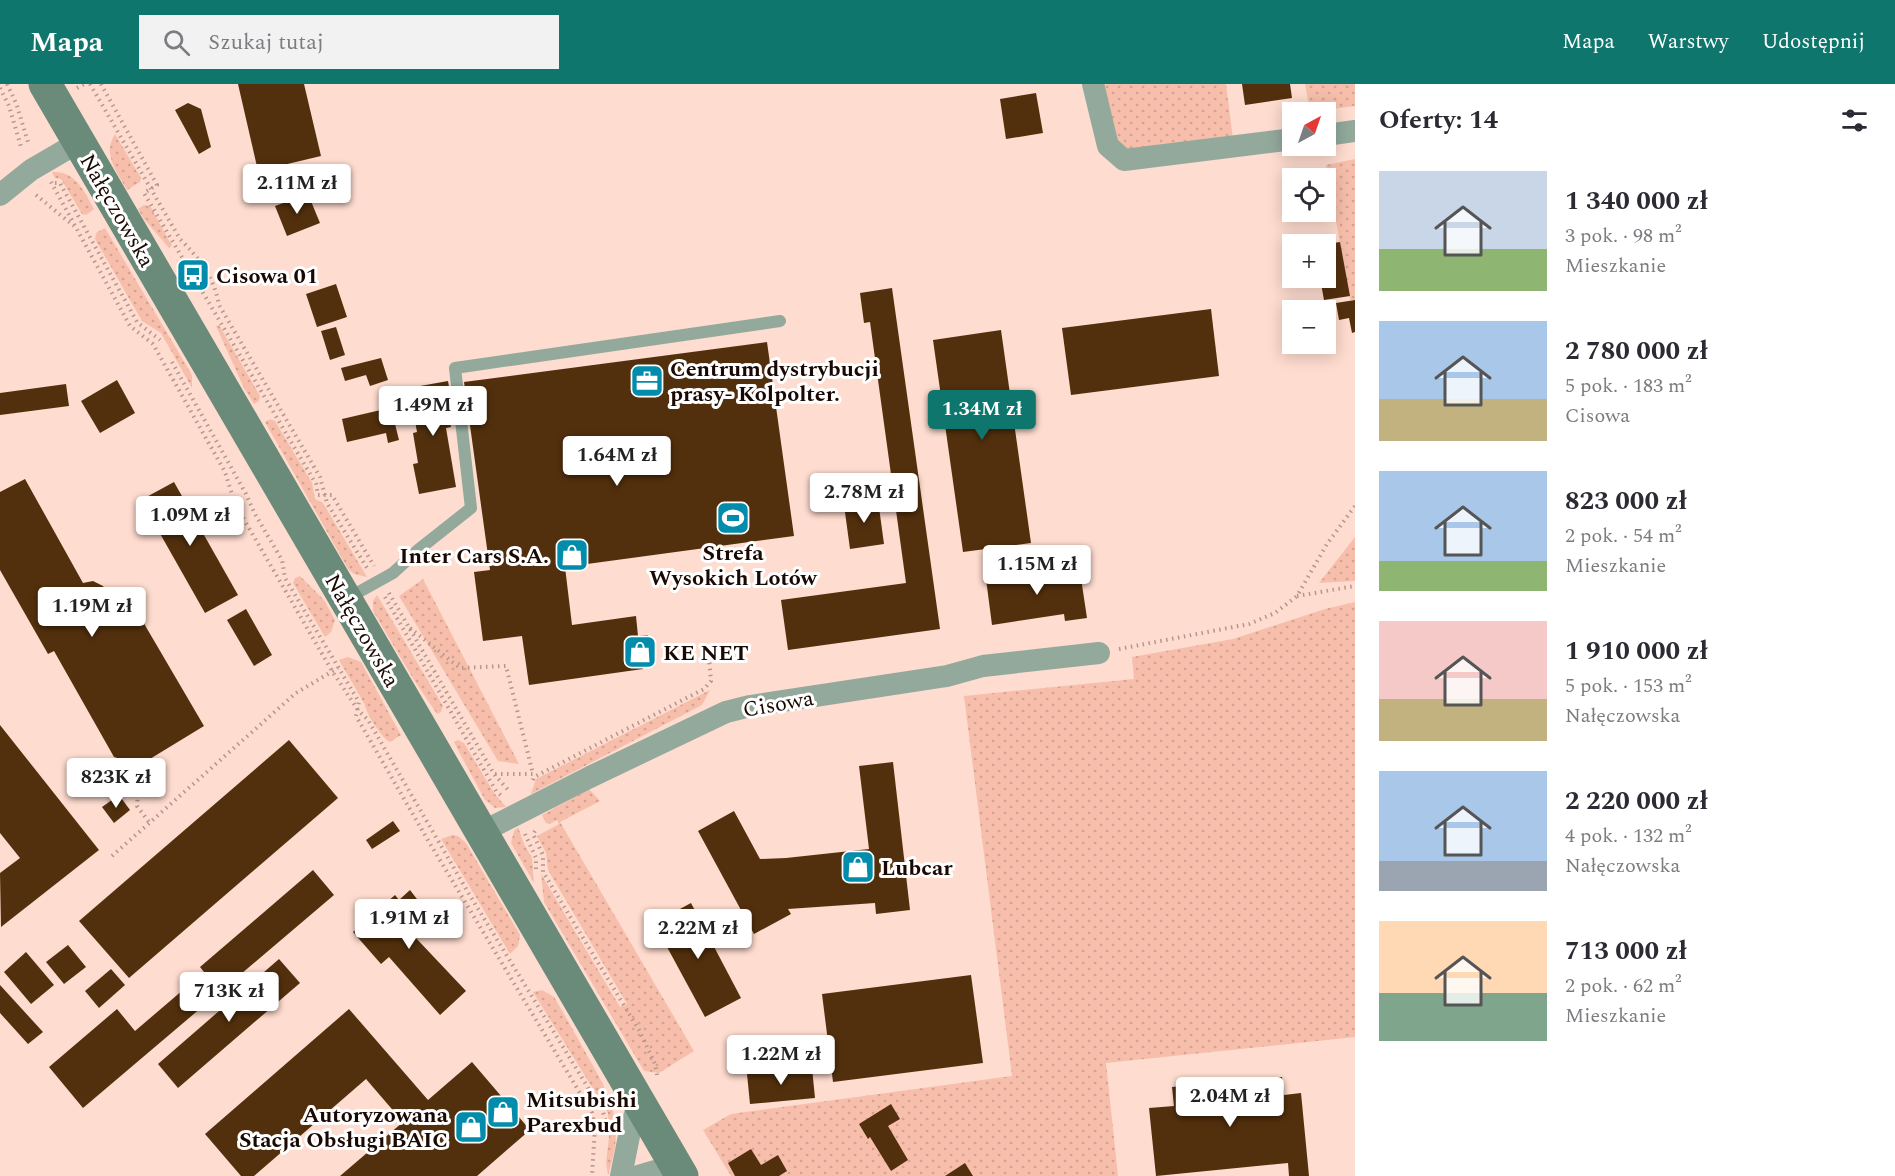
<!DOCTYPE html>
<html lang="pl">
<head>
<meta charset="utf-8">
<style>
  body { margin:0; font-family:Spectral,serif; background:#f2f2f3; color:#2b2b33; height:100vh; display:flex; flex-direction:column; font-size:22px; white-space:nowrap }
  * { box-sizing:border-box; margin:0 }
  p { font-size:20px; color:#7c7c81 }
  .icon { flex:none; width:33px; height:33px; fill:none; stroke:currentColor; stroke-width:2; stroke-linecap:round; stroke-linejoin:round }
  .map { position:relative; flex:1; overflow:hidden }
  .details { display:flex; flex-direction:column; background:#fff; width:540px }
  .details>* { flex:none }
  .needle { width:39px; rotate:40deg }
  .fabs { position:absolute; left:1282px; top:18px; display:grid; gap:12px }
  .fabs a { display:grid; place-items:center; width:54px; height:54px; border-radius:0px; background:#fff; box-shadow:0 3px 15px #0003; font-size:30px }
  .price { position:absolute; translate:-50% -51px; padding:0 14px; border-radius:6px; background:#fff; color:#222; font-size:20px; line-height:39px; filter:drop-shadow(0 2px 3px #0008) }
  .price::after { content:''; position:absolute; left:50%; top:36px; width:18px; height:14px; margin-left:-9px; background:inherit; clip-path:polygon(0 0,100% 0,50% 100%) }
  .price.on { background:#0f766e; color:#fff }
  ul { padding:0; list-style:none }
  li { display:flex; align-items:center; gap:18px; height:150px; padding:0 24px }
  li span { display:grid; place-items:center; flex:none; width:168px; height:120px; border-radius:0px; color:#555 }
  li>.icon { margin-inline-start:auto }
  span .icon { width:72px; height:72px; fill:#fffc; stroke-width:1 }
  li b { font-size:26px }
  h2 { display:flex; justify-content:space-between; align-items:center; height:72px; padding:0 24px; font-size:26px }
  header { display:flex; align-items:center; gap:36px; box-sizing:border-box; height:84px; padding:0 30px; background:#0f766e; color:#fff }
  header strong { font-size:28px }
  nav { display:flex; gap:33px; margin-inline-start:auto; font-size:21px }
  .search { width:420px; height:54px; background:#f2f2f3; display:flex; align-items:center; gap:15px; box-sizing:border-box; padding:0 21px; border-radius:0px; color:#7c7c81; font-size:22px }
  main { display:flex; flex:1; min-height:0 }
  .map>svg:first-child { display:block }
  .grass { fill:url(#grass-dots) }
  .building { fill:#53300d }
  .lines { fill:none; stroke-linecap:round; stroke-linejoin:round }
  .path { stroke:#b4978d; stroke-width:4; stroke-dasharray:1.5 4.5; stroke-linecap:butt }
  .lane { stroke:#92a99c; stroke-width:12 }
  .street { stroke:#92a99c; stroke-width:22 }
  .secondary { stroke:#6a8b79; stroke-width:33 }
  .labels { text-anchor:middle; stroke-width:6; stroke-linejoin:round; paint-order:stroke }
  .street-label { font-size:22px; fill:#1a0803; stroke:#fff }
  .poi-label { font-size:22px; font-weight:bold; fill:#1a0803; stroke:#fff; text-anchor:start }
</style>
</head>
<body>
<header>
<strong>Mapa</strong>
<div class="search"><svg class="icon" aria-label="search" viewBox="0 0 24 24"><circle cx="10" cy="10" r="6"/><path d="M15 15l6 6"/></svg>Szukaj tutaj</div>
<nav><a>Mapa</a><a>Warstwy</a><a>Udostępnij</a></nav>
</header>
<main>
<div class="map">
<svg width="1355" height="1092" viewBox="0 0 1355 1092">
  <defs>
    <pattern id="grass-dots" width="8" height="8" patternUnits="userSpaceOnUse" patternTransform="scale(1.5)"><rect width="8" height="8" fill="#f7bfab"/><path d="M2 2h.1M6 6h.1" fill="none" stroke="#d3a392" stroke-width="1.8" stroke-linecap="round"/></pattern>
  </defs>
  <rect width="100%" height="100%" fill="#fedccf"/>
  <!-- grass -->
  <g class="grass">
    <polygon points="1093,0 1226,0 1234,63 1124,76"/>
    <polygon points="1305,0 1355,0 1355,22 1310,28"/>
    <path d="M115,50L141,94L140,98L127,106C117,88 102,70 115,50Z"/>
    <polygon points="1355,75 1355,216 1350,216 1326,81"/>
    <path d="M52,88C76,87 84,107 94,125L86,131L82,130L61,95L55,94Z"/>
    <polygon points="144,121 150,122 172,162 169,164 144,135 138,125"/>
    <polygon points="105,144 192,291 192,304 161,249 142,237 95,155 96,149"/>
    <polygon points="219,241 260,312 259,317 254,320 244,304 216,242"/>
    <polygon points="270,335 275,337 312,399 315,415 323,419 367,493 354,490 348,485 265,338"/>
    <polygon points="1355,453 1355,497 1319,499"/>
    <polygon points="300,492 324,516 335,536 331,548 325,553 293,499 295,494"/>
    <polygon points="423,495 519,680 498,677 399,512"/>
    <polygon points="377,511 443,622 441,628 437,630 414,596 373,527 373,517"/>
    <polygon points="1355,518 1355,953 1106,979 1118,1092 731,1092 703,1046 731,1030 1012,992 964,612 1134,595 1132,573 1233,555 1325,525"/>
    <path d="M348,573L361,578L401,651L390,658C382,655 366,629 365,621L339,576Z"/>
    <polygon points="710,606 702,621 531,710 536,695"/>
    <polygon points="458,656 464,659 494,709 506,723 495,724 485,716 458,666 454,658"/>
    <polygon points="589,705 600,717 560,738 694,967 659,989 644,987 544,818 541,790 620,923 627,920 548,786 546,769 537,752 559,740 557,736 550,740 546,739 542,731"/>
    <polygon points="518,743 524,760 532,774 534,799 511,759 514,747"/>
    <polygon points="452,751 458,752 466,759 520,851 518,862 510,870 441,755"/>
    <path d="M542,906L554,913C566,933 577,953 588,973C613,1017 625,1040 608,1091L606,1079L609,1053L608,1029L533,908Z"/>
  </g>
  <!-- building -->
  <g class="building">
    <polygon points="238,0 304,0 321,72 258,87"/>
    <polygon points="1242,0 1290,0 1292,14 1245,21"/>
    <polygon points="1036,9 1043,49 1006,55 1000,15"/>
    <polygon points="188,19 201,25 211,63 199,70 175,26"/>
    <polygon points="308,110 320,139 287,152 275,122"/>
    <polygon points="1340,158 1350,212 1324,216 1320,194 1326,194 1326,160"/>
    <polygon points="336,200 347,233 317,243 306,210"/>
    <polygon points="892,204 940,545 788,566 781,516 906,499 870,238 864,239 860,209"/>
    <polygon points="1355,216 1355,248 1352,249 1349,234 1339,236 1336,219"/>
    <polygon points="1211,225 1219,292 1071,311 1062,244"/>
    <polygon points="336,243 345,271 330,276 321,247"/>
    <polygon points="1001,246 1031,459 963,468 933,256"/>
    <polygon points="767,258 794,452 565,483 572,541 636,532 638,552 648,551 650,563 640,564 643,585 529,601 522,552 483,557 474,488 490,486 464,298"/>
    <polygon points="381,274 388,296 370,302 366,291 345,297 341,284"/>
    <polygon points="117,296 135,329 100,349 81,317"/>
    <polygon points="448,297 453,325 448,326 451,343 446,344 456,403 419,410 413,380 418,379 413,349 417,348 409,304"/>
    <polygon points="66,300 69,322 0,331 0,309"/>
    <polygon points="398,322 402,339 395,340 399,356 388,359 386,349 347,358 342,335"/>
    <polygon points="25,395 83,499 93,497 103,502 119,529 129,527 139,531 204,642 140,681 114,673 54,567 48,570 0,486 0,408"/>
    <polygon points="174,398 238,511 205,529 141,416"/>
    <polygon points="878,416 884,460 850,465 844,421"/>
    <polygon points="1079,481 1087,534 1065,537 1064,530 992,541 986,495"/>
    <polygon points="246,525 272,571 254,582 227,536"/>
    <polygon points="0,641 99,766 1,843 0,789 20,774 0,749"/>
    <polygon points="289,656 338,714 129,894 79,837"/>
    <polygon points="893,678 910,826 876,830 875,819 788,825 791,830 754,850 698,747 734,727 760,775 786,774 869,765 859,682"/>
    <polygon points="119,711 130,726 114,739 102,723"/>
    <polygon points="393,737 400,747 372,765 366,756"/>
    <polygon points="313,786 334,811 83,1024 49,983 117,925 135,947 204,888 200,883"/>
    <polygon points="410,806 420,819 430,838 414,852 466,907 440,931 389,873 381,880 353,848 395,811 399,816"/>
    <polygon points="691,819 741,914 705,933 654,839"/>
    <polygon points="68,861 86,883 64,900 46,878"/>
    <polygon points="26,868 54,901 31,920 4,888"/>
    <polygon points="279,875 300,899 178,1004 158,980"/>
    <polygon points="111,885 125,901 99,924 85,907"/>
    <polygon points="971,891 983,979 833,998 822,910"/>
    <polygon points="0,901 43,948 28,960 0,929"/>
    <polygon points="349,925 428,1016 472,978 530,1046 477,1092 340,1092 403,1038 366,995 254,1092 241,1092 205,1050"/>
    <polygon points="812,984 815,1014 750,1020 747,990"/>
    <polygon points="1282,993 1284,1011 1301,1009 1309,1092 1289,1092 1288,1079 1156,1092 1149,1024 1174,1022 1172,1003"/>
    <polygon points="891,1020 900,1035 888,1042 908,1076 891,1087 870,1053 868,1055 859,1040"/>
    <polygon points="751,1065 761,1081 778,1071 787,1087 779,1092 735,1092 728,1079"/>
    <polygon points="965,1079 973,1092 945,1092"/>
  </g>
  <g class="lines">
    <!-- path -->
    <g class="path">
      <polyline points="7,0 16,19 29,61"/>
      <path d="M90,0L180,155C199,174 214,193 219,221L320,393L327,419L367,484"/>
      <polyline points="101,0 157,101 144,109 316,400 318,411 332,411 374,482"/>
      <polyline points="0,4 9,22 22,66"/>
      <polyline points="77,4 84,0"/>
      <polyline points="51,98 130,242 153,260 225,388 235,420 332,587 358,626 368,636 469,810 603,1028 605,1035 604,1051"/>
      <polyline points="55,99 60,99 137,238 160,256"/>
      <polyline points="36,111 74,142"/>
      <polyline points="172,278 246,410 255,430 282,476 285,494 359,618 356,632 429,758 592,1029 595,1043 592,1092"/>
      <polyline points="389,509 494,690 510,708"/>
      <polyline points="1297,512 1355,502"/>
      <polyline points="385,513 496,707 503,713"/>
      <polyline points="410,544 460,584 506,582 533,690"/>
      <polyline points="1119,565 1249,540 1275,529 1297,512 1327,460 1355,422"/>
      <polyline points="495,690 533,690 534,692"/>
      <polyline points="533,696 534,693 704,605 711,597 709,575"/>
      <polyline points="139,698 137,722 149,738"/>
      <polyline points="535,747 533,750 543,771 543,788 639,946 655,980 657,991"/>
      <polyline points="525,750 536,774 536,785"/>
      <polyline points="112,772 296,609 338,584"/>
    </g>
    <!-- lane -->
    <polyline class="lane" points="348,514 393,489 418,466 471,424 455,284 780,237"/>
    <!-- street -->
    <g class="street">
      <polyline points="1093,0 1108,62 1124,76 1293,55"/>
      <polyline points="1326,51 1355,47"/>
      <polyline points="0,111 31,86 79,58"/>
      <polyline points="482,748 590,693 726,628 750,622 947,592 983,582 1099,569"/>
      <polyline points="621,1092 631,1042 639,1019"/>
      <polyline points="638,1092 655,1087 679,1087"/>
    </g>
    <!-- secondary -->
    <polyline class="secondary" points="45,0 682,1092"/>
  </g>
  <!-- icons -->
  <defs>
    <g id="bus-square" transform="scale(1.725)"><rect x="-9" y="-9" width="18" height="18" rx="4" fill="#008caa" stroke="#fff"/><path d="M-5-6H5V4H4V6H2V4H-2V6H-4V4H-5ZM-3.5-4V0h7V-4ZM-3.5 1.2v1.5H-2V1.2ZM2 1.2v1.5H3.5V1.2Z" fill="#fff"/></g>
    <g id="office-square" transform="scale(1.725)"><rect x="-9" y="-9" width="18" height="18" rx="4" fill="#008caa" stroke="#fff"/><path d="M-6-3h4V-5.5h4V-3h4V5H-6ZM-1-4.5V-3h2v-1.5ZM-6 0V1H6V0Z" fill="#fff"/></g>
    <g id="stadium-square" transform="scale(1.725)"><rect x="-9" y="-9" width="18" height="18" rx="4" fill="#008caa" stroke="#fff"/><path d="M0-5a6.5 5 0 1 0 0 10a6.5 5 0 1 0 0-10ZM-3.5-1.8h7v3.6h-7Z" fill="#fff"/></g>
    <g id="shop-square" transform="scale(1.725)"><rect x="-9" y="-9" width="18" height="18" rx="4" fill="#008caa" stroke="#fff"/><path d="M-5-2.5h2.3a2.7 3.5 0 0 1 5.4 0H5L5.5 6h-11ZM-1.5-2.5h3a1.5 2.3 0 0 0-3 0Z" fill="#fff"/></g>
  </defs>
  <g fill-rule="evenodd">
    <use href="#bus-square" x="193" y="191"/>
    <use href="#office-square" x="647" y="297"/>
    <use href="#stadium-square" x="733" y="434"/>
    <use href="#shop-square" x="572" y="471"/>
    <use href="#shop-square" x="640" y="568"/>
    <use href="#shop-square" x="858" y="783"/>
    <use href="#shop-square" x="503" y="1028"/>
    <use href="#shop-square" x="471" y="1043"/>
  </g>
  <g class="labels">
    <!-- street labels -->
    <g class="street-label">
      <text transform="translate(118 126) rotate(60)" y="8">Nałęczowska</text>
      <text transform="translate(363 546) rotate(60)" y="8">Nałęczowska</text>
      <text transform="translate(778 619) rotate(-10)" y="8">Cisowa</text>
    </g>
    <!-- poi labels -->
    <g class="poi-label">
      <text x="216" y="199">Cisowa 01</text>
      <text x="670" y="292">Centrum dystrybucji<tspan x="670" dy="25">prasy- Kolpolter.</tspan></text>
      <text x="733" y="476" text-anchor="middle">Strefa<tspan x="733" dy="25">Wysokich Lotów</tspan></text>
      <text x="549" y="479" text-anchor="end">Inter Cars S.A.</text>
      <text x="663" y="576">KE NET</text>
      <text x="881" y="791">Lubcar</text>
      <text x="526" y="1023">Mitsubishi<tspan x="526" dy="25">Parexbud</tspan></text>
      <text x="448" y="1038" text-anchor="end">Autoryzowana<tspan x="448" dy="25">Stacja Obsługi BAIC</tspan></text>
    </g>
  </g>
</svg>
<div class="fabs">
<a><svg class="needle" viewBox="-14 -14 28 28"><path d="M0-13l5 13h-10z" fill="#e53935"/><path d="M0 13l5-13h-10z" fill="#7c7c81"/></svg></a>
<a><svg class="icon" aria-label="locate" viewBox="0 0 24 24"><circle cx="12" cy="12" r="6"/><path d="M12 2v4M12 18v4M2 12h4M18 12h4"/></svg></a>
<a>+</a>
<a>−</a>
</div>
<b class="price" style="left:297px;top:131px">2.11M zł</b>
<b class="price" style="left:433px;top:353px">1.49M zł</b>
<b class="price on" style="left:982px;top:357px">1.34M zł</b>
<b class="price" style="left:617px;top:403px">1.64M zł</b>
<b class="price" style="left:864px;top:440px">2.78M zł</b>
<b class="price" style="left:190px;top:463px">1.09M zł</b>
<b class="price" style="left:1037px;top:512px">1.15M zł</b>
<b class="price" style="left:92px;top:554px">1.19M zł</b>
<b class="price" style="left:116px;top:725px">823K zł</b>
<b class="price" style="left:409px;top:866px">1.91M zł</b>
<b class="price" style="left:698px;top:876px">2.22M zł</b>
<b class="price" style="left:229px;top:939px">713K zł</b>
<b class="price" style="left:781px;top:1002px">1.22M zł</b>
<b class="price" style="left:1230px;top:1044px">2.04M zł</b>
</div>
<section class="details">
<h2>Oferty: 14<svg class="icon" aria-label="filters" viewBox="0 0 24 24"><path d="M4 7h16M4 17h16"/><circle cx="9" cy="7" r="2"/><circle cx="15" cy="17" r="2"/></svg></h2>
<ul>
<li><span style="background:linear-gradient(#c9d6e8 65%,#8fb573 0)"><svg class="icon" aria-label="home" viewBox="0 0 24 24"><path d="M3 11l9-7 9 7M6 9v11h12V9"/></svg></span><div><b>1 340 000 zł</b><p>3 pok. · 98 m²</p><p>Mieszkanie</p></div></li>
<li><span style="background:linear-gradient(#a9c7e8 65%,#c2b280 0)"><svg class="icon" aria-label="home" viewBox="0 0 24 24"><path d="M3 11l9-7 9 7M6 9v11h12V9"/></svg></span><div><b>2 780 000 zł</b><p>5 pok. · 183 m²</p><p>Cisowa</p></div></li>
<li><span style="background:linear-gradient(#a9c7e8 75%,#8fb573 0)"><svg class="icon" aria-label="home" viewBox="0 0 24 24"><path d="M3 11l9-7 9 7M6 9v11h12V9"/></svg></span><div><b>823 000 zł</b><p>2 pok. · 54 m²</p><p>Mieszkanie</p></div></li>
<li><span style="background:linear-gradient(#f6c9c9 65%,#c2b280 0)"><svg class="icon" aria-label="home" viewBox="0 0 24 24"><path d="M3 11l9-7 9 7M6 9v11h12V9"/></svg></span><div><b>1 910 000 zł</b><p>5 pok. · 153 m²</p><p>Nałęczowska</p></div></li>
<li><span style="background:linear-gradient(#a9c7e8 75%,#9aa5b1 0)"><svg class="icon" aria-label="home" viewBox="0 0 24 24"><path d="M3 11l9-7 9 7M6 9v11h12V9"/></svg></span><div><b>2 220 000 zł</b><p>4 pok. · 132 m²</p><p>Nałęczowska</p></div></li>
<li><span style="background:linear-gradient(#ffd9b3 60%,#7fa58c 0)"><svg class="icon" aria-label="home" viewBox="0 0 24 24"><path d="M3 11l9-7 9 7M6 9v11h12V9"/></svg></span><div><b>713 000 zł</b><p>2 pok. · 62 m²</p><p>Mieszkanie</p></div></li>
</ul>
</section>
</main>
</body>
</html>
